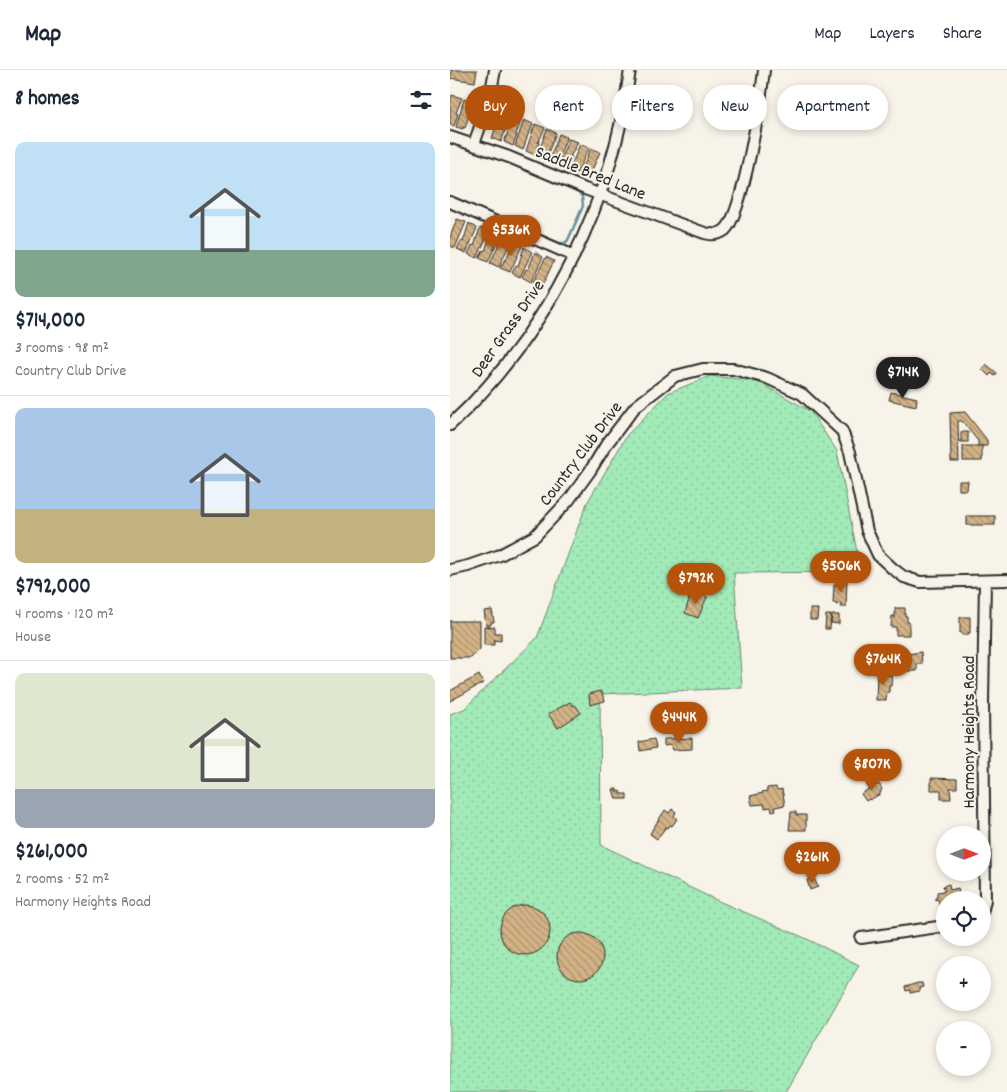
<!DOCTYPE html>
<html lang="en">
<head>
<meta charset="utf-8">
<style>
  body { margin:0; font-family:Dekko,sans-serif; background:#f6f6f7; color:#1f2937; height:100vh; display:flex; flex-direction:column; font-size:19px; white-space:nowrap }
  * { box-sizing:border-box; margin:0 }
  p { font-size:16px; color:#747a83 }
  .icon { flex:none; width:28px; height:28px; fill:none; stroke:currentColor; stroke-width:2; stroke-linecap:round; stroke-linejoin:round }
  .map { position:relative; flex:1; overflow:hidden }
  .details { display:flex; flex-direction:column; background:#fff; width:450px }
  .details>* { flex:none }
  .banner { position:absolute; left:15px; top:15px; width:466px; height:45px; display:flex; gap:10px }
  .needle { width:32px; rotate:90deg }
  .fabs { position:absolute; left:486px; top:756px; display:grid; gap:10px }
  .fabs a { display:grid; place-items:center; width:55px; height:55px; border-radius:50%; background:#fff; box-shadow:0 2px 8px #0003; font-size:25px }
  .price { position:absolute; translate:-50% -42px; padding:0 11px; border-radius:18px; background:#b45309; color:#fff; font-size:16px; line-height:32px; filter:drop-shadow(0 1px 2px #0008) }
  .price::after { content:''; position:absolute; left:50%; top:30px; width:15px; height:11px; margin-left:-8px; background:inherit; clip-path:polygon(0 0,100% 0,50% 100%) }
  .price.selected { background:#222; color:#fff }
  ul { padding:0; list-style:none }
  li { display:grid; align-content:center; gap:10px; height:265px; padding:0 15px }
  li+li { border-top:1px solid #e0e1e3 }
  li span { display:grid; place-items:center; height:155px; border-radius:10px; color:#555 }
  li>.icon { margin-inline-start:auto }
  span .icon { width:90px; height:90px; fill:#fffc; stroke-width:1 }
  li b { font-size:21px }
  h2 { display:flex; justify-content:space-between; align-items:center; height:60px; padding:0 15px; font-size:21px }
  .chip { padding:0 18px; border-radius:22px; background:#fff; box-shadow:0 2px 8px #0003; font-size:18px; line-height:45px }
  .chip.selected { background:#b45309; color:#fff }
  header { display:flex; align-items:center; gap:30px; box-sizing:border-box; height:70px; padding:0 25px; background:#fff; border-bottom:1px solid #e0e1e3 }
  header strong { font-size:24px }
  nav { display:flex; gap:28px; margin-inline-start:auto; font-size:18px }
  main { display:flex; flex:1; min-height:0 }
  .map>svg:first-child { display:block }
  .grass { fill:url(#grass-dots); stroke:#668a71 }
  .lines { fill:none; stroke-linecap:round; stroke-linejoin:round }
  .stream { stroke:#6690a0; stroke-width:2.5 }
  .building { fill:url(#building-back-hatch); stroke:#2b2b2b }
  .minor-casing { stroke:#2b2b2b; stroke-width:14 }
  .minor { stroke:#f7f3e8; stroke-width:10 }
  .labels { text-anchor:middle; stroke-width:4; stroke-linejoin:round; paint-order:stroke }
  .street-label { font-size:18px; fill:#2b2b2b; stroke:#f7f3e8 }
</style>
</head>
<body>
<header>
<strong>Map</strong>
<nav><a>Map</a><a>Layers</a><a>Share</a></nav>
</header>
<main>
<section class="details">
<h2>8 homes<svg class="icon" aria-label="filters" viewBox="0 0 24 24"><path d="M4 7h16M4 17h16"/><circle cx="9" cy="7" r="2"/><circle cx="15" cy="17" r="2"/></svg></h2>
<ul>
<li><span style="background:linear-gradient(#bfe0f5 70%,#7fa58c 0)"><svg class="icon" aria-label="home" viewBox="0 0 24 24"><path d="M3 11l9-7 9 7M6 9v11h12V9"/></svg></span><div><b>$714,000</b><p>3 rooms · 98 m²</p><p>Country Club Drive</p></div></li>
<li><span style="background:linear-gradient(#a9c7e8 65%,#c2b280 0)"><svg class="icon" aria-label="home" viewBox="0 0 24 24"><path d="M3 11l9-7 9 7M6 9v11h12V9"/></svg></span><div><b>$792,000</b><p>4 rooms · 120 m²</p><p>House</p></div></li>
<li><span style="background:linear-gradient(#dfe7d0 75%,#9aa5b1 0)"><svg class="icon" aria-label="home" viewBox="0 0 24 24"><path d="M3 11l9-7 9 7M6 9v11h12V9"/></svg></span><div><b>$261,000</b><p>2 rooms · 52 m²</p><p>Harmony Heights Road</p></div></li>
</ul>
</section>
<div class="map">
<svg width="557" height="1022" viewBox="0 0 557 1022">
  <defs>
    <pattern id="grass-dots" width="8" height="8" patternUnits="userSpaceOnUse" patternTransform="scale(1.25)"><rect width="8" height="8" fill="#a2eab7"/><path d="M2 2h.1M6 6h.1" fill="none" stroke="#8cc99e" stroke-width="1.8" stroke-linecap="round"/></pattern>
    <pattern id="building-back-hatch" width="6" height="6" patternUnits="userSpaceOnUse" patternTransform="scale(1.25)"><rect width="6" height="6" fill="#d3b386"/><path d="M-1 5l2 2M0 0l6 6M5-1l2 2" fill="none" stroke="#ab926e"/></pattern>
  </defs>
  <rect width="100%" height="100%" fill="#f7f3e8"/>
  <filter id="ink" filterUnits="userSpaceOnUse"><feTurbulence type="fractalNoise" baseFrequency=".02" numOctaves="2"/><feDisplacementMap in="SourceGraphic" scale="10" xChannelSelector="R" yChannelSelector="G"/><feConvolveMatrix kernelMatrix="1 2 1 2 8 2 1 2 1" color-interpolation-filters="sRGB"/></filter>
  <g filter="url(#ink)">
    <!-- grass -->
    <polygon class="grass" points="260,306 307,311 360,341 387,381 411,502 284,503 292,618 150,624 151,775 266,830 355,868 409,895 336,1022 0,1022 0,644 14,639 87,568 137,433 177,365 218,323"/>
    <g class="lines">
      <!-- stream -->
      <g class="stream">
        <polyline points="0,72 6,74"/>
        <polyline points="49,89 65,95"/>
        <polyline points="0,126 109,173 115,173 118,170 133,136 132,126 123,119 97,109"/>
      </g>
    </g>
    <!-- building -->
    <g class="building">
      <polygon points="0,0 27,0 25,12 0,8 2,1"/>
      <polygon points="2,25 12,28 6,43 8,44 4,56 0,55 0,34"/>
      <polygon points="14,29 23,32 15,58 13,57 13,59 6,57"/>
      <polygon points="51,42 61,45 51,72 42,68"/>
      <polygon points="64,46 72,49 66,64 67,65 63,76 54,72"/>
      <polygon points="74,50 83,54 80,62 79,62 73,80 65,76"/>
      <polygon points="85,54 95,58 88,73 89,73 85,85 76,81"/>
      <polygon points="97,59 106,63 96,88 94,87 93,89 87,86"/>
      <polygon points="109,64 117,67 106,94 99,90"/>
      <polygon points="119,69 128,72 120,87 122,87 117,99 108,94"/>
      <polygon points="130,74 139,78 127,103 120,99"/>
      <polygon points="141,78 150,82 139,107 136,106 136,108 130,105"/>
      <polygon points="7,149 16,152 5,178 0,176 0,167"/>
      <polygon points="19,153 27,158 16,183 7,179 11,171 13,172"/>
      <polygon points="30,158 39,162 27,188 18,184 22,175 24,176"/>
      <polygon points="41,163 49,168 38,192 29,188 33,180 35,181"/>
      <polygon points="52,168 61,171 49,197 40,193"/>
      <polygon points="63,172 72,176 60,202 50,198 55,190 56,190"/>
      <polygon points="74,177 82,182 70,207 62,203 66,195 68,196"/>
      <polygon points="85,182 93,187 81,212 72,207 76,199 78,200"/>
      <polygon points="96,187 104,191 92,216 83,212"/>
      <polygon points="536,294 547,303 545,306 541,303 539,306 532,299"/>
      <polygon points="441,322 467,328 466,336 439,330"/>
      <polygon points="515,342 537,370 537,376 528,376 528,371 512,351 508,351 509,392 501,392 500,343"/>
      <rect x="511" y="362" width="7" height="10"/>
      <rect x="513" y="376" width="19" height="15"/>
      <polygon points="509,411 518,411 517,420 509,420"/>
      <rect x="517" y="446" width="28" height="9"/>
      <polygon points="388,509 397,509 396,537 391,537 391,533 386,535 386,533 383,533 384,515 388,515"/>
      <polygon points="243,521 257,527 248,548 235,543 240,526 241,527"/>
      <polygon points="445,538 455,538 455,546 457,546 457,552 459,552 459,565 446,565 446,557 441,557 442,546 444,546 445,548"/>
      <polygon points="360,539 368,539 367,550 360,550"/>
      <polygon points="42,540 44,552 41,552 41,555 36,555 34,541"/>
      <polygon points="376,545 381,545 380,559 375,559"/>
      <polygon points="382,545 389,545 389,554 381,553"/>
      <polygon points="510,547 520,547 520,563 518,563 518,565 512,565 512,563 510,563"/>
      <polygon points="0,551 30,551 30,579 21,588 0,588"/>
      <polygon points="34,556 45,557 45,563 51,563 51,571 44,570 44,575 34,575"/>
      <polygon points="471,582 472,594 467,594 467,601 458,601 457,584"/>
      <polygon points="427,604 442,605 441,616 439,616 439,622 437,622 436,630 426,630"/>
      <polygon points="29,605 33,613 0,631 0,621"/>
      <polygon points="151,621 155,631 140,635 139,624"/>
      <polygon points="120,632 123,636 125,635 131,643 108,658 98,644"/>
      <polygon points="242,668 242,679 223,680 221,675 214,676 214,669"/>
      <polygon points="204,669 206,678 190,681 189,672"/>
      <polygon points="481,708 507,709 507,718 500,718 501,729 491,729 491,720 481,720"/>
      <polygon points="421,710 425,714 424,716 429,714 432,719 430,724 420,730 419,729 416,731 411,724 419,719 416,713"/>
      <polygon points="326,717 327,720 332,719 335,735 325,737 326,740 322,741 321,737 315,738 314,734 302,735 300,726 313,723 312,722 317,721 317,718"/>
      <polygon points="163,719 167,719 167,722 170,721 171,724 177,724 177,729 166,729"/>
      <polygon points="222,739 226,742 224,746 227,749 222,756 220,755 218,758 216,757 207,769 200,764 202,760 215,740 219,743"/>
      <polygon points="341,742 346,742 346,745 356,745 356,760 339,760"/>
      <polygon points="364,808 368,817 360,820 357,810"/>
      <polygon points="499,814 500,820 508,818 510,830 495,830 495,837 490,837 488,829 485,830 485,828 487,827 487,822 495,821 493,816"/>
      <circle cx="75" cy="860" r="25"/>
      <circle cx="130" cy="886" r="23"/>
      <polygon points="468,913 472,913 473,917 469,918 470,921 460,923 460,920 456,921 455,917"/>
    </g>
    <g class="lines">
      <!-- minor casing -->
      <g class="minor-casing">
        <g id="minor">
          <path d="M0,67L59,87L135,119L249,161C259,165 267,166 275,160C293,144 311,28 314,0"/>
          <polyline points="24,74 39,31 45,0"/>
          <polyline points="0,132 124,186"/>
          <path d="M0,355C98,264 163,132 180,0"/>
          <polyline points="0,500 18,496 50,485 85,466 119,430 140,401 156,375 185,337 225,306 253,299 283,299 317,308 352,324 392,361 400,382 417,461 428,485 442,498 454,507 470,512 557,510"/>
          <polyline points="532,843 535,830 533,632 535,511"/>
          <polyline points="411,868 495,856"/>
        </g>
      </g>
      <!-- minor -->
      <use href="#minor" class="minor"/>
    </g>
  </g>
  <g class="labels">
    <!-- street labels -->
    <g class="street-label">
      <text transform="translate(141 102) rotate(22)" y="6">Saddle Bred Lane</text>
      <text transform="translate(57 258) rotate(-55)" y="6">Deer Grass Drive</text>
      <text transform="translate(130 383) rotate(-53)" y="6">Country Club Drive</text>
      <text transform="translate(518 662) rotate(-90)" y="6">Harmony Heights Road</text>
    </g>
  </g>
</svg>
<div class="fabs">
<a><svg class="needle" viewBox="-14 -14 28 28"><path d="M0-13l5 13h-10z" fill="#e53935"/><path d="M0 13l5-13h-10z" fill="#747a83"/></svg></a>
<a><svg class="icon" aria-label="locate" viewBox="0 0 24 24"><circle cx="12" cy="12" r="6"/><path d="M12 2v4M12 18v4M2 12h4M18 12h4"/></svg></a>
<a>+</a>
<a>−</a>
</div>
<b class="price" style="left:61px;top:187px">$536K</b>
<b class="price selected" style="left:453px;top:329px">$714K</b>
<b class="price" style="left:391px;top:523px">$506K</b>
<b class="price" style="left:246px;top:535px">$792K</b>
<b class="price" style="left:433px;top:616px">$764K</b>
<b class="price" style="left:229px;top:674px">$444K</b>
<b class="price" style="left:422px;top:721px">$807K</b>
<b class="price" style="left:362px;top:814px">$261K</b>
<div class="banner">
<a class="chip selected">Buy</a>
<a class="chip">Rent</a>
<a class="chip">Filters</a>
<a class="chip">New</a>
<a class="chip">Apartment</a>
</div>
</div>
</main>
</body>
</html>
